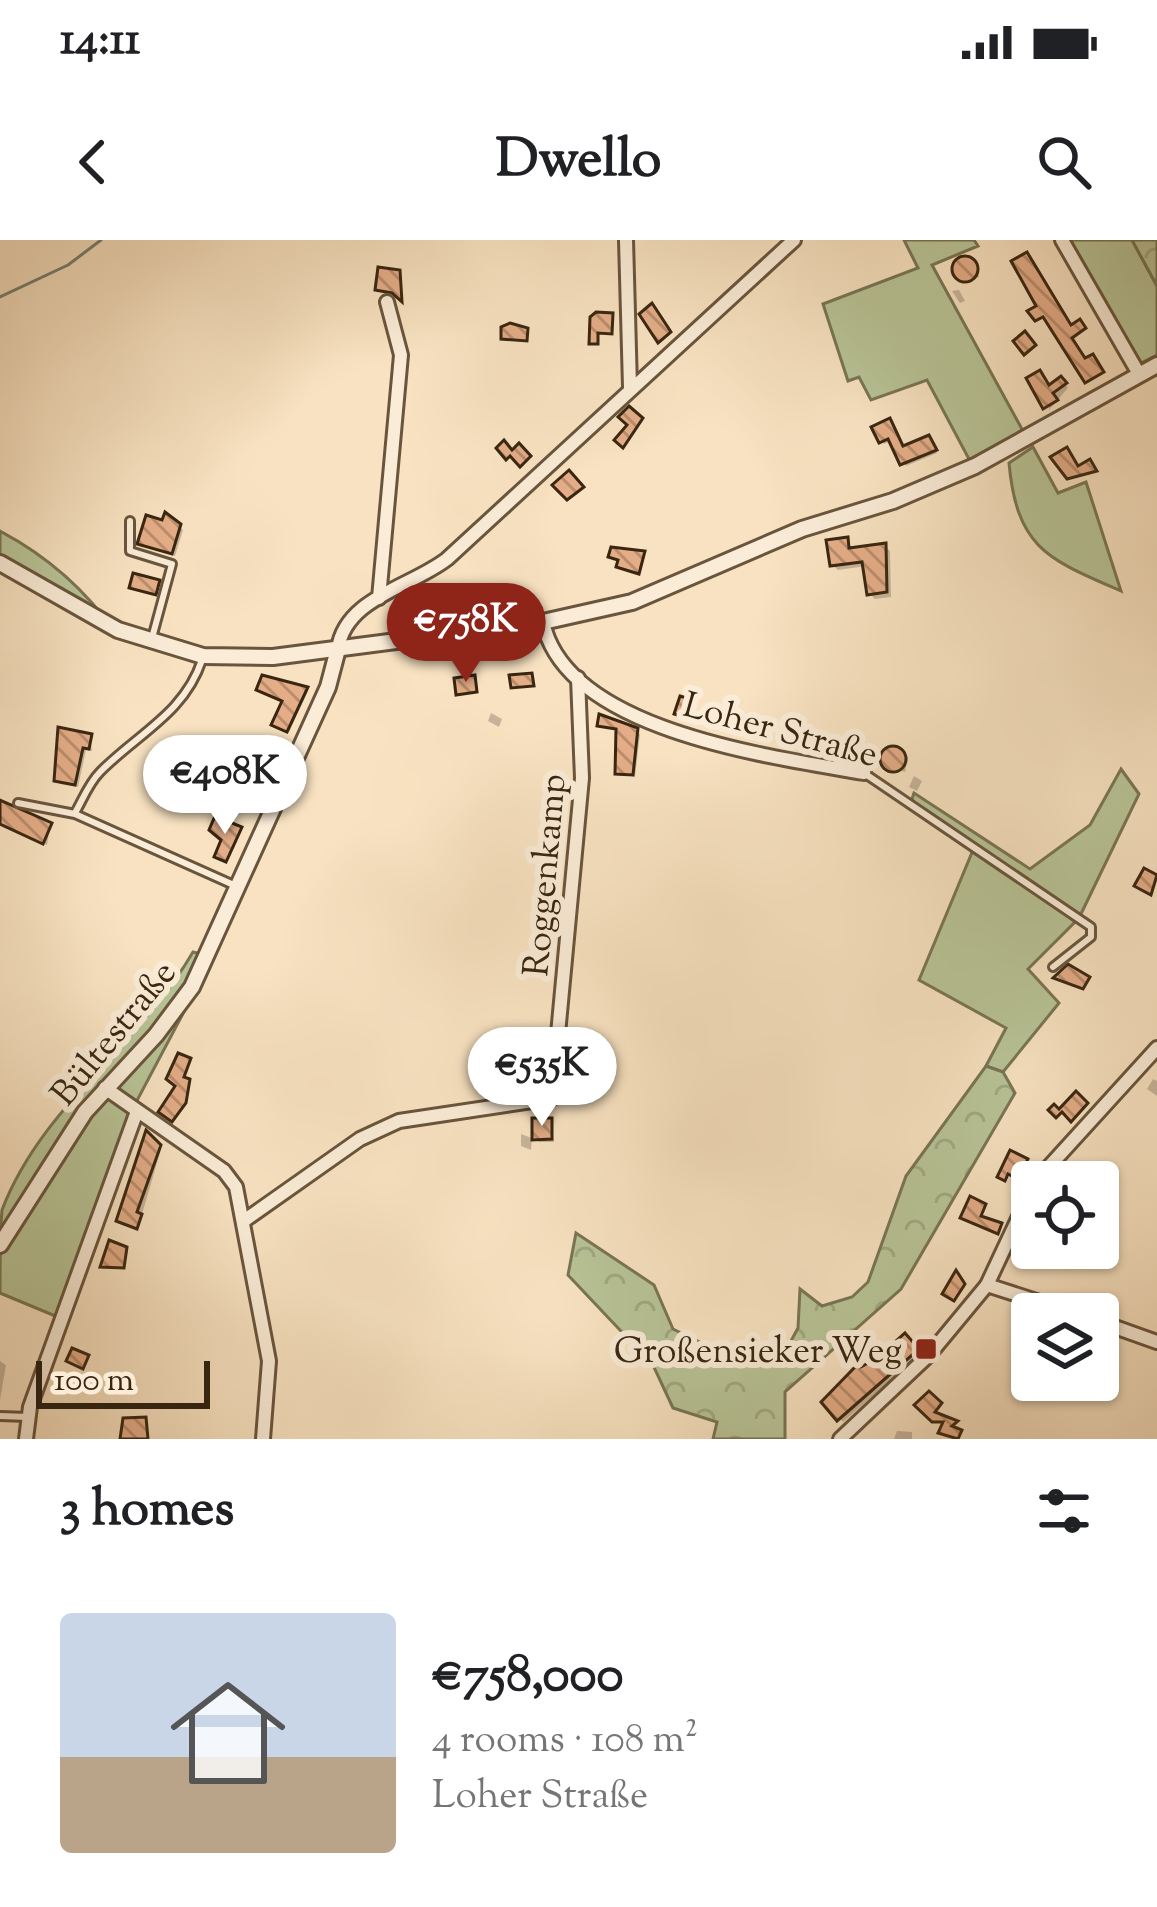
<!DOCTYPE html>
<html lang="en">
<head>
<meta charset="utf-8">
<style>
  body { margin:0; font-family:"Sorts Mill Goudy",serif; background:#f6f6f6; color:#202124; height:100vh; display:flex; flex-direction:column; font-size:45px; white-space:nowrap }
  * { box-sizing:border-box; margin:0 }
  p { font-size:39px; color:#757577 }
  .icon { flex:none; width:66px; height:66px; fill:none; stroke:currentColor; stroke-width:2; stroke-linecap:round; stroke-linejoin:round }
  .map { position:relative; height:1199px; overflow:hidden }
  .drawer { display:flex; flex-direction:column; background:#fff; flex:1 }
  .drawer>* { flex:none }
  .fabs { position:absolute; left:1011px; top:921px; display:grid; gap:24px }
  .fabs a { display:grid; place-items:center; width:108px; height:108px; border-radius:12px; background:#fff; box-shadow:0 3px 9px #0004; font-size:60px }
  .scale { position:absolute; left:36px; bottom:30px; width:174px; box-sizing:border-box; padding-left:12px; border:6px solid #392611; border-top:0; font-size:33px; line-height:42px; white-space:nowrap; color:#392611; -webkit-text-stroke:9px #faecd7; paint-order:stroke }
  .price { position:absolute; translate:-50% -102px; padding:0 27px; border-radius:42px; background:#fff; color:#222; font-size:39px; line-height:78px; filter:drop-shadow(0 3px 6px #0008) }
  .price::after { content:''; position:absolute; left:50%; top:72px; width:36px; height:27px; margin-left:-18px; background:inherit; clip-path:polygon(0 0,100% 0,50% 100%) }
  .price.on { background:#8f2418; color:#fff }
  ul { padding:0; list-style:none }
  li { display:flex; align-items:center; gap:36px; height:300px; padding:0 60px }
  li+li { border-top:3px solid #e0e0e0 }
  li span { display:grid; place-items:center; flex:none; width:336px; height:240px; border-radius:12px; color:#555 }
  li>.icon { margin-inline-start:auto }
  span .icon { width:144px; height:144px; fill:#fffc; stroke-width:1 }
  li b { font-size:51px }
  h2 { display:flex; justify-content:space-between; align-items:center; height:144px; padding:0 60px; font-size:51px }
  .status { display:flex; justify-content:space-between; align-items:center; height:84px; padding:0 60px; background:#fff; direction:ltr }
  .status svg { height:33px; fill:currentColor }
  header { display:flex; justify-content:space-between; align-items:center; height:156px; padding:0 60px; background:#fff; font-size:54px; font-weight:700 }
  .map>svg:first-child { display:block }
  .green { fill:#b8c497; stroke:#787554; stroke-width:3 }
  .forest { fill:url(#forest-crowns); stroke:#787554; stroke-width:3 }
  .shadow { fill:#0003 }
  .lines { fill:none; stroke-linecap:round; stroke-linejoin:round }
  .stream { stroke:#758171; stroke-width:3 }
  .building { fill:url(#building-back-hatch); stroke:#392611; stroke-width:3 }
  .service-casing { stroke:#69553d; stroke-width:12 }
  .minor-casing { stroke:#69553d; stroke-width:18 }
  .tertiary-casing { stroke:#69553d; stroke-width:20 }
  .service { stroke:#faecd7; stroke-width:6 }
  .minor { stroke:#faecd7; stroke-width:12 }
  .tertiary { stroke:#faecd7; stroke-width:14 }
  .poi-dot { fill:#8f2418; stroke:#faecd7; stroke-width:4.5 }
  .labels { text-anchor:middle; stroke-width:12; stroke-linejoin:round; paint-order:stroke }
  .street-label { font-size:36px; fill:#392611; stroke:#faecd7 }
  .poi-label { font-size:36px; fill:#392611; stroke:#faecd7; text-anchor:end }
</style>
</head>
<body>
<div class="status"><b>14:11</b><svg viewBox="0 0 49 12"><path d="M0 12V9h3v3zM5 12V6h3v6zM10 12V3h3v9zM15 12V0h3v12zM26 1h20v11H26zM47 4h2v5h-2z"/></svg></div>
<header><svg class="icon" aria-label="back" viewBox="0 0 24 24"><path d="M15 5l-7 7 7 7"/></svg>Dwello<svg class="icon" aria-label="search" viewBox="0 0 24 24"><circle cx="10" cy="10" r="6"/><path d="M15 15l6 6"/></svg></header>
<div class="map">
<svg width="1157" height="1199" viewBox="0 0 1157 1199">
  <defs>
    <pattern id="forest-crowns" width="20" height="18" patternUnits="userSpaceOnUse" patternTransform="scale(3)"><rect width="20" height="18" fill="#b8c497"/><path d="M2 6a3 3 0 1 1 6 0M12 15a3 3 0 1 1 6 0" fill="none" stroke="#9fa881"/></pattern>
    <pattern id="building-back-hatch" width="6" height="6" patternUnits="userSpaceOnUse" patternTransform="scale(3)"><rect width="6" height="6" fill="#e4ad87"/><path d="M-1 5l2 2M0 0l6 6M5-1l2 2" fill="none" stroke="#ba8d6d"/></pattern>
  </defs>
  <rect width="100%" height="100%" fill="#f8e2c1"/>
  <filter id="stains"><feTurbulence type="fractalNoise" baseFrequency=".00167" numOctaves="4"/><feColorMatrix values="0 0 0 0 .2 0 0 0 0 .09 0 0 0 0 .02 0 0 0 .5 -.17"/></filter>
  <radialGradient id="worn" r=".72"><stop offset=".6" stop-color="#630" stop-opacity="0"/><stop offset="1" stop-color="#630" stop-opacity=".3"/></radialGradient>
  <!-- green -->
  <g class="green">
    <polygon points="904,0 974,0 978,6 932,25 1023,191 970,221 927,140 871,160 859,137 848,141 823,64 918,28"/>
    <polygon points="1067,0 1132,0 1157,46 1157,115 1137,125"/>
    <path d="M1033,207L1058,253L1086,242L1121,351C1048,319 1017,309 1009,223Z"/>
    <path d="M0,291C49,317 85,350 118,395L0,329Z"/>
    <polygon points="1121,529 1139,554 1079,678 1028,729 1059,763 1003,832 986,826 1006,788 919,740 973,610 909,568 914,553 1030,629 1090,585"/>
    <path d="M193,712L213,717L133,868L60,1078L0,1053C0,1029 0,992 2,970C41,867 139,805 193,712Z"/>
  </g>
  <!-- forest -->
  <g class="forest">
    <polygon points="1132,0 1157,0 1157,46"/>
    <polygon points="986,826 1003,832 1015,853 901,1049 785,1152 785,1199 713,1199 717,1182 673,1168 653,1125 568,1035 576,993 654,1045 673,1089 716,1110 762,1116 791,1101 798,1088 800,1049 822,1066 852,1057 868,1042 906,936"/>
  </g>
  <!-- shadow -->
  <g class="shadow">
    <polygon points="971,17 979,37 962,44 953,25"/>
    <polygon points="959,50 965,61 960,63 952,51"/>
    <polygon points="1061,139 1068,148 1049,170 1049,148"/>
    <polygon points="889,182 904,209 929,199 937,213 906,226 892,201 884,204 875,189"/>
    <polygon points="179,286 183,290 175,316 141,303"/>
    <polygon points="847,301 853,310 885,306 890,311 891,357 875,359 870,354 866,326 838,330 832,325"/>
    <polygon points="308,451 289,492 276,486 285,461"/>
    <polygon points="491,473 502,479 499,487 488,481"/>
    <polygon points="601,485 640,494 635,537 618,533 619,491"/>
    <polygon points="90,497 92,511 86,510 78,547 60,544 57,540"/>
    <polygon points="885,510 908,517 905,532 882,525"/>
    <polygon points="914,536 922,541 917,551 909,547"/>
    <polygon points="0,563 50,586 47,605 0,584"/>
    <polygon points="1153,839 1157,841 1157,856 1147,849"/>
    <polygon points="550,881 554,902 539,902 535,898"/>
    <polygon points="521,894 532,898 531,910 521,906"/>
    <polygon points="148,895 161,909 138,988 121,982"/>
    <polygon points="905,1097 920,1114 843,1182 825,1162"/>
    <polygon points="0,1121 6,1125 0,1160"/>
    <polygon points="897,1191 912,1192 912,1199 894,1199"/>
  </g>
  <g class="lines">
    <!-- stream -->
    <polyline class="stream" points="0,57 68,25 101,0"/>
  </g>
  <!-- building -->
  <g class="building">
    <polygon points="1027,12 1071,85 1080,79 1086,88 1072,98 1085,118 1093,114 1104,132 1085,143 1043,77 1035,81 1027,71 1036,66 1011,21"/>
    <circle cx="965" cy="29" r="13"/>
    <polygon points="378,27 400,30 402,62 392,53 375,50"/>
    <polygon points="652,63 671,92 658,103 639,74"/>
    <polygon points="596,72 613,73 612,94 598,93 598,104 589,104 590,77"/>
    <polygon points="510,83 528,88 527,101 501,99 501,87"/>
    <polygon points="1025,91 1036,105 1024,115 1013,101"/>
    <polygon points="1040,130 1049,145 1061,136 1067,143 1053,153 1058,160 1043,169 1026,138"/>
    <polygon points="629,166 643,178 623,208 614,200 627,185 618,177"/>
    <polygon points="890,178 903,206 929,195 937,210 900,225 888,199 879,203 871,187"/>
    <polygon points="504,200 512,210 519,203 531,216 520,227 510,216 506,220 496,208"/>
    <polygon points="1067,207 1078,226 1090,219 1097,231 1067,239 1050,217"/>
    <polygon points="569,230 584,247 567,260 552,245"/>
    <polygon points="165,272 181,284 172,314 137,304 146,275 162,280"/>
    <polygon points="848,297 849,308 886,303 887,352 867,355 862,322 830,326 826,300"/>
    <polygon points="611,307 645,311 639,334 616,327 618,320 608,317"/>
    <polygon points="133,333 160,340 156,355 129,348"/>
    <polygon points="532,433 534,446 511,448 509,435"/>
    <polygon points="262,435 308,447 287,492 271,485 282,461 256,450"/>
    <polygon points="475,435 477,452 456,455 454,438"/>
    <polygon points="680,456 693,460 687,478 674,474"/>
    <polygon points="599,474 638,488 633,535 615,534 616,489 597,486"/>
    <polygon points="58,487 92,494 89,509 83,508 75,545 54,541"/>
    <circle cx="893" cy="519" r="13"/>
    <polygon points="0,560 52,583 43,604 0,584"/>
    <polygon points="215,576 242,587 226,622 214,617 221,600 209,590"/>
    <polygon points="1144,628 1157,635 1151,655 1134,646"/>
    <polygon points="1068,724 1090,737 1083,749 1053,738"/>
    <polygon points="178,813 191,818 184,837 190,839 186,863 172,882 158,872 175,846 166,839"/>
    <polygon points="1076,851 1088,863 1071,882 1062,872 1056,878 1048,870 1054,864 1059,869"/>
    <polygon points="532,878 552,878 552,899 532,900"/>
    <polygon points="146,890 161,905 137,972 142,974 137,989 116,981"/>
    <polygon points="1010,910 1028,919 1018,939 1008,934 1005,941 997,937"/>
    <polygon points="970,956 986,964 981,976 1002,983 998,994 960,978"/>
    <polygon points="109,1000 127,1007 124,1028 100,1027"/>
    <polygon points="956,1030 965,1044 954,1061 942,1054"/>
    <polygon points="905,1093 919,1109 837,1181 821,1162 858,1124 861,1127 877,1118"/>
    <polygon points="72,1108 89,1115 83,1129 66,1121"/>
    <polygon points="929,1151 942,1163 935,1172 958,1181 952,1186 962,1190 958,1199 938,1193 943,1182 932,1182 914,1165"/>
    <polygon points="146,1177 148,1199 120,1199 123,1178"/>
  </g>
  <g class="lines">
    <!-- service casing -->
    <g class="service-casing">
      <g id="service">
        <polyline points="130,281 130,311 172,324 152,398"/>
        <polyline points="864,533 1091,687 1091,697 1053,727"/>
        <polyline points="18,563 75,574 236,646"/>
        <path d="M75,573C83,559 89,543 100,532C137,494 184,474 202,420"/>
        <polyline points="0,1176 28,1177"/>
      </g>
    </g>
    <!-- minor casing -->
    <g class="minor-casing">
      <g id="minor">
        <polyline points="626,0 630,147"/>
        <polyline points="1062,0 1139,134"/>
        <polyline points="379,358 401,115 387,62"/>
        <path d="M543,382C566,492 775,517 864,533"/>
        <path d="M338,409C345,358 411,347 447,319L794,0"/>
        <polyline points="105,848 224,931 236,947 269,1121 263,1199"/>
        <polyline points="1035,942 1157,808"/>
        <polyline points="245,980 360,899 399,881 552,858 582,538 578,438"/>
        <polyline points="987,1045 1077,1074"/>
        <polyline points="1098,1081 1157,1102"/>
        <polyline points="26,1199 30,1167 136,874"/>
        <polyline points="840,1199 929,1115 987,1045 1032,949"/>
      </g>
    </g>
    <!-- tertiary casing -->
    <g class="tertiary-casing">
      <g id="tertiary">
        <polyline points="0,323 118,390 203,416 273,417 543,382 632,362 802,289 893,261 975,226 1157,125"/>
        <polyline points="0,1005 85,872 156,795 192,747 328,447 338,409"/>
      </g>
    </g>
    <!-- service -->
    <use href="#service" class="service"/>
    <!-- minor -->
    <use href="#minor" class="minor"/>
    <!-- tertiary -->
    <use href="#tertiary" class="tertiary"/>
  </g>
  <!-- markers -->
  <rect class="poi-dot" x="914" y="1097" width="24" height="24" rx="6"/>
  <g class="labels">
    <!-- street labels -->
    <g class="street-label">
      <text transform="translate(781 488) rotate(15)" y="13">Loher Straße</text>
      <text transform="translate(543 635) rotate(-85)" y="13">Roggenkamp</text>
      <text transform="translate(112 792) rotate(-51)" y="13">Bültestraße</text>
    </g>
    <!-- poi labels -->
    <g class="poi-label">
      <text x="902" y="1122">Großensieker Weg</text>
    </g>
  </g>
  <rect width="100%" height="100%" filter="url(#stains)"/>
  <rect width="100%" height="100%" fill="url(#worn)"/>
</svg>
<div class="fabs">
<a><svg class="icon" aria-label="locate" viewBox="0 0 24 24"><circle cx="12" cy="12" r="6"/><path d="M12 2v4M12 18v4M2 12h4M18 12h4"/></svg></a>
<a><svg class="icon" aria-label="layers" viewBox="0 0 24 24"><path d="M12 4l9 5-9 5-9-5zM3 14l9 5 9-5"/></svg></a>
</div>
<div class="scale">100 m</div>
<b class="price on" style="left:466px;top:445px">€758K</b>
<b class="price" style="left:225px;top:597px">€408K</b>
<b class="price" style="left:542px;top:889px">€535K</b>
</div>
<section class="drawer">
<h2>3 homes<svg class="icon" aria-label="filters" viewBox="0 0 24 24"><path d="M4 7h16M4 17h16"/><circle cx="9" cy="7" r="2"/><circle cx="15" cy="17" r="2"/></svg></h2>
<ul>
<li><span style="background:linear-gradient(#c9d6e8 60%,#b9a48a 0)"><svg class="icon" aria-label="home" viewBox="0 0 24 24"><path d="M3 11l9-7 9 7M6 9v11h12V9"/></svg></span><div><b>€758,000</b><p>4 rooms · 108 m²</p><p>Loher Straße</p></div></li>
</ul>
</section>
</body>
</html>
